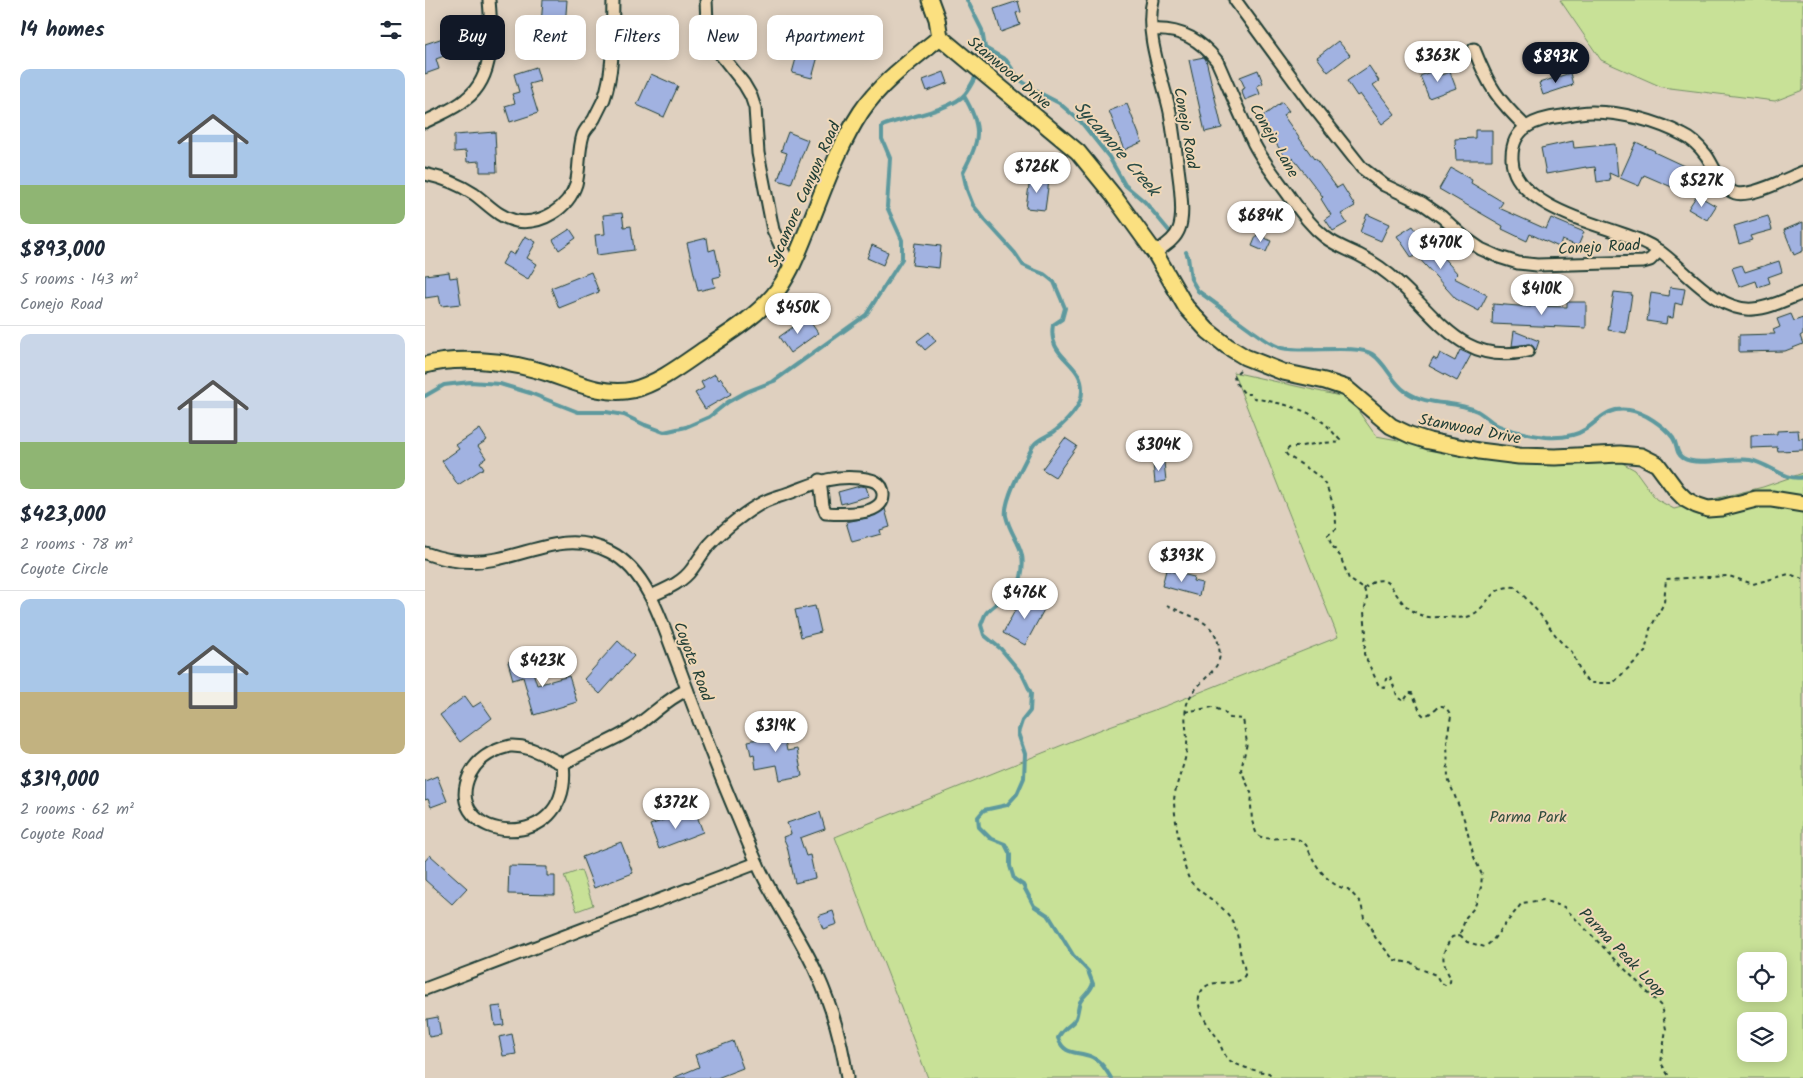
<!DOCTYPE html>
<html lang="en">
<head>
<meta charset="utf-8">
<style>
  body { margin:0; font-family:Kalam,sans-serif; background:#f2f2f3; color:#1f2937; height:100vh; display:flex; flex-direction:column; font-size:19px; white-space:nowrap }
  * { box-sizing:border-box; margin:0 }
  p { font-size:16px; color:#747a83 }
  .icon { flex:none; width:28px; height:28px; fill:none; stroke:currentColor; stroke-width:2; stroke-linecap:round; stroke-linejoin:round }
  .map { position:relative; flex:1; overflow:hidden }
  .side { display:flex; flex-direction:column; background:#fff; width:425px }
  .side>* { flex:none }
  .guide { position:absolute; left:15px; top:15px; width:475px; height:45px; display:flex; gap:10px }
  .tools { position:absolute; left:1312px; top:952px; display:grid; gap:10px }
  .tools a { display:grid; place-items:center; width:50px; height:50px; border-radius:10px; background:#fff; box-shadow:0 2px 12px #0003; font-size:25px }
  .price { position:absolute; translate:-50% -42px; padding:0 11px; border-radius:18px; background:#fff; color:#222; font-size:16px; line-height:32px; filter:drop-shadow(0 1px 2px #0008) }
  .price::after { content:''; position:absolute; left:50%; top:30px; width:15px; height:11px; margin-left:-8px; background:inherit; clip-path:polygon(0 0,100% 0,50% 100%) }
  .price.current { background:#111827; color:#fff }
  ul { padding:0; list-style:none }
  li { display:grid; align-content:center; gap:10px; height:265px; padding:0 20px }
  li+li { border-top:1px solid #e0e1e3 }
  li span { display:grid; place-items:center; height:155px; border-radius:10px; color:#555 }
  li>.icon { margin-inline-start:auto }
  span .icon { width:90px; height:90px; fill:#fffc; stroke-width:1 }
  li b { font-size:21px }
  h2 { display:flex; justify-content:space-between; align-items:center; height:60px; padding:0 20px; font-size:21px }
  .chip { padding:0 18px; border-radius:10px; background:#fff; box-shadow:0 2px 12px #0003; font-size:18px; line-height:45px }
  .chip.current { background:#111827; color:#fff }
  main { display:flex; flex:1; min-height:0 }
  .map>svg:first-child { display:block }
  .green { fill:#c8e197; stroke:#748f66; fill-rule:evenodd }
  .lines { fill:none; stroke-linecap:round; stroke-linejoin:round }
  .stream { stroke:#5d999e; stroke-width:4 }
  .building { fill:#a1b2e1; stroke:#1f3d34 }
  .minor-casing { stroke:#1f3d34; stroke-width:15 }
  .major-casing { stroke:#1f3d34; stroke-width:19 }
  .path { stroke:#1f3d34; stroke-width:2; stroke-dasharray:4 4; stroke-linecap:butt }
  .minor { stroke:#efd7b7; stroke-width:11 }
  .major { stroke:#fbe080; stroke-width:15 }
  .labels { text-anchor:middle; stroke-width:4; stroke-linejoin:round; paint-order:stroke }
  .street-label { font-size:16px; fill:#1f3d34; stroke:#efd7b7 }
  .park-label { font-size:16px; fill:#304d3e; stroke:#efd7b7 }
  .water-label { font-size:18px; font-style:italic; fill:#294c46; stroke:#efd7b7 }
</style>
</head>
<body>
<main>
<section class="side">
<h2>14 homes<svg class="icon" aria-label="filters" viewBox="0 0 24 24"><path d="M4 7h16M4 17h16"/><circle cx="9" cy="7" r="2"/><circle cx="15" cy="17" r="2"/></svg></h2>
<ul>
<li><span style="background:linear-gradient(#a9c7e8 75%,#8fb573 0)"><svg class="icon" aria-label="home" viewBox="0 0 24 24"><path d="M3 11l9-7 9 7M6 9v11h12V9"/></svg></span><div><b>$893,000</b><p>5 rooms · 143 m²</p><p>Conejo Road</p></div></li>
<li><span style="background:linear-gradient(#c9d6e8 70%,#8fb573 0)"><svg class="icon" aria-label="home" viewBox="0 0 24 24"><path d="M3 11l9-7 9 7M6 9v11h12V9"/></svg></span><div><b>$423,000</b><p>2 rooms · 78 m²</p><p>Coyote Circle</p></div></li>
<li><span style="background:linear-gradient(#a9c7e8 60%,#c2b280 0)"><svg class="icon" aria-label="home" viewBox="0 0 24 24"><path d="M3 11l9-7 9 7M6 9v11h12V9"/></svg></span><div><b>$319,000</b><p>2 rooms · 62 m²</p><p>Coyote Road</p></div></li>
</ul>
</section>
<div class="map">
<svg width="1378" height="1078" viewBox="0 0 1378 1078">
  <rect width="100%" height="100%" fill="#dfd0bf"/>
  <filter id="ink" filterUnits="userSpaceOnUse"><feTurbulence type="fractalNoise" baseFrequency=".02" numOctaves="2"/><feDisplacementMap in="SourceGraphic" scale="10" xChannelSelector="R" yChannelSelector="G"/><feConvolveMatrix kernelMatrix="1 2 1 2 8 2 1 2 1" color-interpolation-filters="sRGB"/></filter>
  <g filter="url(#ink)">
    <!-- green -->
    <g class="green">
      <polygon points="1135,0 1378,0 1378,90 1350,101 1237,87 1176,60"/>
      <path d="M808,372L924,398L951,436L1056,455L1190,459L1210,470L1231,499L1249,509L1338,487L1378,473V1078H503L410,837L682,727L743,705L913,637ZM1321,961H1354V994H1321ZM1321,1021H1354V1054H1321Z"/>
      <polygon points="156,870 168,905 152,911 139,876"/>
    </g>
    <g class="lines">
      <!-- stream -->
      <g class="stream">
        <polyline points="542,0 557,30 560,48 581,60 594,79 609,90 634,103 656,122 684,157 700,185 720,202 745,232"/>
        <polyline points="556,65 560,48"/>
        <path d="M539,96C558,128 555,140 538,172L542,190L548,205L560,220L590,253L598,265L606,269L619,274L629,282L640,308L637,319L628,325C622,359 658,361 657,391C657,406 641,422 630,431C623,436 612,439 608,446C600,461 578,500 581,516C587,541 603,547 596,577C591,595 574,599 562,612C559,615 558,621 556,625L559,635L576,649L597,674L606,693L605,711L597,721L593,733L600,754L599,778L592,794L582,805L559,810L553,817L554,827L565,838L580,844L585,854V866L589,879L598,885L609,906L624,916L648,955L663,971L668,984C665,993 659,994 655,1002C653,1007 653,1013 651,1018C647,1026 639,1026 633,1038C640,1057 652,1050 667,1057C676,1061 681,1070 686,1078"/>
        <path d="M761,252L763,257L766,279L773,291C790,303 807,316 825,329C835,336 845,345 857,348C879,353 932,344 947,354C961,363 966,381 980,391C1005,408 1027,399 1052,411C1058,414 1064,420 1070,424C1082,431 1107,435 1121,437C1135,438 1149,437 1161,429C1177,418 1182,407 1204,410C1219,412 1239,426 1248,438C1253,445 1250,453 1258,458C1273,467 1307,457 1325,460C1343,463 1361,482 1378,477"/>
        <path d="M0,396L19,385L45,382L75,384L105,393L153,412H181L199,415L220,425L239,432L261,427L284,417L303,402L321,392L349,381L441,315L477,259V240L462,207L465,158L457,139V126C476,118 528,110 540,94C545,88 548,81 552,74"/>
      </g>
    </g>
    <!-- building -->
    <g class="building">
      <polygon points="118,0 142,0 140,27 116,25"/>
      <polygon points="593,1 596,12 591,13 595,25 576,32 569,9"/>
      <polygon points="24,36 30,52 11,59 14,69 0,74 0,44"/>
      <polygon points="913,41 925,55 903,72 892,57"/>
      <polygon points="375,44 395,49 387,78 367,73"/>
      <polygon points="779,57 781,60 797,128 780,132 764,60"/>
      <polygon points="944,66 954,81 948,85 970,114 957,124 935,94 932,96 922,81"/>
      <polygon points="111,67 115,81 104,84 113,113 85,122 80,106 90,103 87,94 94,92 89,74"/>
      <polygon points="1013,69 1016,75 1025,72 1031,88 1004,98 995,76"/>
      <polygon points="833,70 838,83 832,86 835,94 820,100 816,90 820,88 815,77"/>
      <polygon points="519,72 523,83 502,91 498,80"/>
      <polygon points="1145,73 1148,85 1118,95 1114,83"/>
      <polygon points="226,74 253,86 239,117 212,105"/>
      <polygon points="857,102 864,111 858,115 889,159 890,158 912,188 917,185 930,206 916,214 922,223 908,231 900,219 906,215 896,199 898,197 868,158 863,161 834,119"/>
      <polygon points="702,104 717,142 699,150 684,111"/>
      <polygon points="1050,130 1067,130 1067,160 1031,160 1030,139 1050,138"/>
      <polygon points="70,132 72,172 55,172 55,161 42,162 41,151 29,152 29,135"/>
      <polygon points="363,132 383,140 366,184 353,180 362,153 356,151"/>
      <polygon points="1148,141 1149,148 1190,144 1193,177 1184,173 1185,180 1172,182 1170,167 1161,168 1161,167 1121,174 1116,148"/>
      <polygon points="1211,142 1230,151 1229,152 1259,166 1249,188 1219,175 1214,186 1195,178"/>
      <polygon points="1026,168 1047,180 1046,183 1078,202 1074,208 1121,229 1126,218 1159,232 1153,246 1137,240 1134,247 1105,234 1102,241 1077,229 1078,226 1014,189"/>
      <polygon points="605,178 624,180 620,210 601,208"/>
      <polygon points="1272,195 1291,206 1282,220 1263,209"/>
      <polygon points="197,213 199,227 206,226 209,250 172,255 170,235 180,234 178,215"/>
      <polygon points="942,214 964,224 956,241 935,232"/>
      <polygon points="1343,216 1347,230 1325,236 1327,240 1314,244 1309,226"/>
      <polygon points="1378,222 1378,251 1369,255 1359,230"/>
      <polygon points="988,226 1010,257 1014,253 1033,274 1029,278 1062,295 1054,311 1031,299 991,255 987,258 972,236"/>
      <polygon points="145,229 151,238 134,250 128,240"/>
      <polygon points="832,234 846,241 841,252 827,246"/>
      <polygon points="100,236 111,242 102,258 112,264 103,279 77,264 84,252 89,255"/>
      <polygon points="282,238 284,251 290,249 296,276 288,278 290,287 273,291 262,243"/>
      <polygon points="490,243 516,246 514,268 487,265"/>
      <polygon points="447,245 463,252 458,265 442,258"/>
      <polygon points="1354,261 1357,272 1343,277 1345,283 1333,287 1331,281 1314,287 1307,268 1317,265 1320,272"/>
      <polygon points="24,272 25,278 32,277 36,304 16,306 14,296 0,298 0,275"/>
      <polygon points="166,272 174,292 134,308 126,288"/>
      <polygon points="1245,287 1260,289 1257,305 1250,303 1248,318 1242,317 1241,324 1222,321 1226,293 1244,296"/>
      <polygon points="1189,292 1207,294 1201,333 1183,330"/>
      <polygon points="1142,302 1161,302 1161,328 1067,324 1068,304 1106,307 1107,306 1142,307"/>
      <polygon points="1366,314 1369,321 1378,318 1378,334 1375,336 1378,344 1360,351 1314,352 1314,335 1350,334 1348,330 1355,327 1352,319"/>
      <polygon points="382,317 393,333 365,353 354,337"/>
      <polygon points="1089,331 1114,341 1111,350 1105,344 1087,346"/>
      <polygon points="504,332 511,341 500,350 492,341"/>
      <polygon points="1035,350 1046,355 1032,381 1004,366 1008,358 1012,360 1015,353 1030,361"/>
      <polygon points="290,374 294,380 296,378 306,394 280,409 270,393 279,388 276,382"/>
      <polygon points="55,429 62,440 53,446 61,458 55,462 59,468 33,485 17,461 34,449 31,445"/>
      <polygon points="1373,430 1374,439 1378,438 1378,450 1353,451 1352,447 1326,448 1326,435 1352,434 1352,431"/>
      <polygon points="640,438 652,446 630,477 617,469"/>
      <polygon points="739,462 741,481 730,483 728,463"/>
      <polygon points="435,486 441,487 444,496 416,504 413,492"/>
      <polygon points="460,509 465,527 455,530 456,534 427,542 421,522 446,517"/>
      <polygon points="741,570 769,577 768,581 777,583 774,596 737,586"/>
      <polygon points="608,596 622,604 600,645 578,633 594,603 602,607"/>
      <polygon points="390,606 396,632 376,637 370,610"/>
      <polygon points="193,641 209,656 175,694 159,679"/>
      <polygon points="103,656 112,685 144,676 152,702 109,715 98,677 88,680 83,662"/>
      <polygon points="40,696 48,707 56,702 67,718 35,742 15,715"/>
      <polygon points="356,719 362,751 372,749 377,776 355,780 352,765 331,769 329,754 326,755 323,741 348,736 345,721"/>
      <polygon points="12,776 22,801 6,807 3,799 0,800 0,781"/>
      <polygon points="261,812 264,819 272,816 278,832 234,849 225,825"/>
      <polygon points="395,812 400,829 375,838 381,856 385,855 390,878 370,883 362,846 358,837 366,834 362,823"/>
      <polygon points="196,842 208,873 169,888 157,857"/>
      <polygon points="5,855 42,888 27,904 0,880 0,861"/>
      <polygon points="84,866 122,867 122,876 130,876 130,895 83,894"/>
      <polygon points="408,911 412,924 398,929 393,916"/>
      <polygon points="76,1006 79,1025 70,1026 67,1007"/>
      <polygon points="13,1017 16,1035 4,1037 2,1019"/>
      <polygon points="87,1034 91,1054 78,1056 74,1037"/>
      <polygon points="308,1041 318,1068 292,1078 248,1078 274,1067 270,1055"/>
    </g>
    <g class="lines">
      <!-- minor casing -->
      <g class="minor-casing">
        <g id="minor">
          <polyline points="281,0 282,23 284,36 289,46 319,84 326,96 330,108 333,153 348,230 366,268"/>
          <path d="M728,0C719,34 738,79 745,112C749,136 752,160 755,184C756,197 759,216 754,229C750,240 739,246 730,253"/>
          <polyline points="810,0 884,101 937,168 959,185 997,203 1017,217 1040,238 1056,249 1074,257 1093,263 1112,265 1218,262 1225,260 1234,251"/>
          <path d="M727,30C755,28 775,39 792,61C804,88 816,117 829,144C839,163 853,180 865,197C876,212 886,226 900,237C910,245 922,249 934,255C948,262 962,272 974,283C1015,320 1039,366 1103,351"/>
          <path d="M1049,49C1064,87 1072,99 1101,127"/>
          <path d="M0,122C13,115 30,109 41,99C70,77 67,33 64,0"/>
          <path d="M1378,172C1363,178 1325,198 1310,193C1296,188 1289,166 1281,155C1275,147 1267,139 1258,135C1232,121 1197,112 1167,112C1158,112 1147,114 1137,116C1111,119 1086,127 1087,159C1087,199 1155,220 1186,230C1203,236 1219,240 1234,251C1261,270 1292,312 1328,309C1345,308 1362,299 1378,293"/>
          <path d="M0,174C18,178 34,184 49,194C63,204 73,217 91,221C116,225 143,209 151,184C155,169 153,151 158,135C160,129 166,124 169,119C172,113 176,105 179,99C190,67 187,33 188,0"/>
          <path d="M0,553C24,562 47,564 72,559C112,551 145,531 185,552C203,561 215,577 224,594C237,617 245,645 255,670C273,719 292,769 313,818C323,842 332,866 345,889C360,917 379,944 392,974C407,1007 417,1042 422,1078"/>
          <path d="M226,596C241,589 257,583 267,569C273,561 278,552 285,544C298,530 321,511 339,502C346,498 356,496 364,493C389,484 406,475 434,478C445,479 459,481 458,496C457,516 416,514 401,513L398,506L395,480"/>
          <path d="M85,746C106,745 119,756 138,764C149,859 13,841 45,774C53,758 68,750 85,746Z"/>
          <path d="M138,764C160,750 186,743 208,728C227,716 241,699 262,690"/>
          <polyline points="0,989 332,863"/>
        </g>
      </g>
      <!-- major casing -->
      <g class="major-casing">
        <g id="major">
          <polyline points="505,0 512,19 515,37"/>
          <polyline points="515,37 653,152 688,195 730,253 761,307 783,331 802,346 820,357 858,372 900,381 921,388 966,426 985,435 1004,441 1054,451 1094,456 1130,457 1195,454 1216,456 1232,464 1252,491 1260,499 1271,505 1283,509 1296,508 1331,499 1347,499 1378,504"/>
          <path d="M0,365C32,356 81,361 112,370C143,378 175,397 207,390C234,383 258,364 280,349C304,333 329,318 348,296C364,277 372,255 381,233C398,192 412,149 436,112C456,82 487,60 515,37"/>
        </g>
      </g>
      <!-- path -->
      <g class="path">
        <path d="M815,370L809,376L810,382L820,394H826L829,398C853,403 879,407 899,423C905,428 909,434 915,440L914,443C898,441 880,446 864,448L860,452L862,455C872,462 885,469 894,477C905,486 912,516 911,529L903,535L906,544L915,556L924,579L939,589"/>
        <path d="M939,589C963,568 965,589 979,604C983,608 993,615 999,616C1004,618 1012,617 1018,617C1026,617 1038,619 1045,616C1066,606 1063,585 1091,587L1114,613L1135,641L1147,652L1158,677L1165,683H1188L1220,652L1225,629L1239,603L1241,579L1304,576L1328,584L1364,574L1378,579"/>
        <path d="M939,589L942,598L939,612L941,633L939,654L954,686L959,687L961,679L965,676L973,698L979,701L984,693H987L996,713L999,716C1011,713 1016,695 1026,716L1022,738L1023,779L1039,819L1049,857L1057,875L1056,887L1052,901L1049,908L1041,917L1035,934"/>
        <path d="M742,605C763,617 791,619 794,648C796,656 794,663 789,669C781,679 768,689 763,701C757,716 763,731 762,746C761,765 750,782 749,801C749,815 758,872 766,882C775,893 788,899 798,909C812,922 813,939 816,957C818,963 820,968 820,975C810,991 786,974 776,992C768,1006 783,1025 791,1036C796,1044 797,1053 804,1060C811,1066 835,1072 844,1073L848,1078"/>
        <path d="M760,712L788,707L799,712L805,718L818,719L822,743L816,770L827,795L826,805L827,821L832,835C846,844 869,831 881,845C884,849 885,855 888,859C894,871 908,888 923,889L936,903L939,918L946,926L950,937L969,960L990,964L993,968L1011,975L1015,982L1020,985L1025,982C1026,977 1024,976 1022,971C1015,955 1019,950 1027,937L1035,935"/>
        <polyline points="1035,935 1042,942 1060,947 1067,941 1097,903 1118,900 1139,907 1236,1006 1241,1029 1236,1063 1245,1078"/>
      </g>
      <!-- minor -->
      <use href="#minor" class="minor"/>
      <!-- major -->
      <use href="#major" class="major"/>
    </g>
  </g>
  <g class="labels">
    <!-- street labels -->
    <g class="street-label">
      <text transform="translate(585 72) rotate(40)" y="6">Stanwood Drive</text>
      <text transform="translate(762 128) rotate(80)" y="6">Conejo Road</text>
      <text transform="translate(850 140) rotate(60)" y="6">Conejo Lane</text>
      <text transform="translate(378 194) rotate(-66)" y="6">Sycamore Canyon Road</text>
      <text transform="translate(1174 246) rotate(-3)" y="6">Conejo Road</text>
      <text transform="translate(1045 428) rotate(11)" y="6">Stanwood Drive</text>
      <text transform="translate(269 661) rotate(69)" y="6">Coyote Road</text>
      <text transform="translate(1198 952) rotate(46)" y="6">Parma Peak Loop</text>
    </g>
    <!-- park labels -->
    <g class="park-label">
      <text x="1103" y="822">Parma Park</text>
    </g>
    <!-- water labels -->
    <g class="water-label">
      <text transform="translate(692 148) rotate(49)" y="6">Sycamore Creek</text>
    </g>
  </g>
</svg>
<div class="tools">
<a><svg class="icon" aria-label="locate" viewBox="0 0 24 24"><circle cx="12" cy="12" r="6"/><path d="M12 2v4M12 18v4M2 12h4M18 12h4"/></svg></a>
<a><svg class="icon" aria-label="layers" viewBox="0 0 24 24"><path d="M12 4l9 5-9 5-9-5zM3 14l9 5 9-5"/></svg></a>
</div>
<b class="price" style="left:1013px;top:83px">$363K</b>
<b class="price current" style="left:1131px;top:84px">$893K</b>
<b class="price" style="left:612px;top:194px">$726K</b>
<b class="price" style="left:1277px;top:208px">$527K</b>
<b class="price" style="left:836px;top:243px">$684K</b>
<b class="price" style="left:1016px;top:270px">$470K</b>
<b class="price" style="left:1117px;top:316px">$410K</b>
<b class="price" style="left:373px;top:335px">$450K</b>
<b class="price" style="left:734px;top:472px">$304K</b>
<b class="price" style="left:757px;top:583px">$393K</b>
<b class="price" style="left:600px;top:620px">$476K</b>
<b class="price" style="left:118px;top:688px">$423K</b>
<b class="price" style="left:351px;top:753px">$319K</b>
<b class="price" style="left:251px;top:830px">$372K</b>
<div class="guide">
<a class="chip current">Buy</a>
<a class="chip">Rent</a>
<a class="chip">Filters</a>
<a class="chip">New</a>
<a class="chip">Apartment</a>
</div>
</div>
</main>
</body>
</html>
